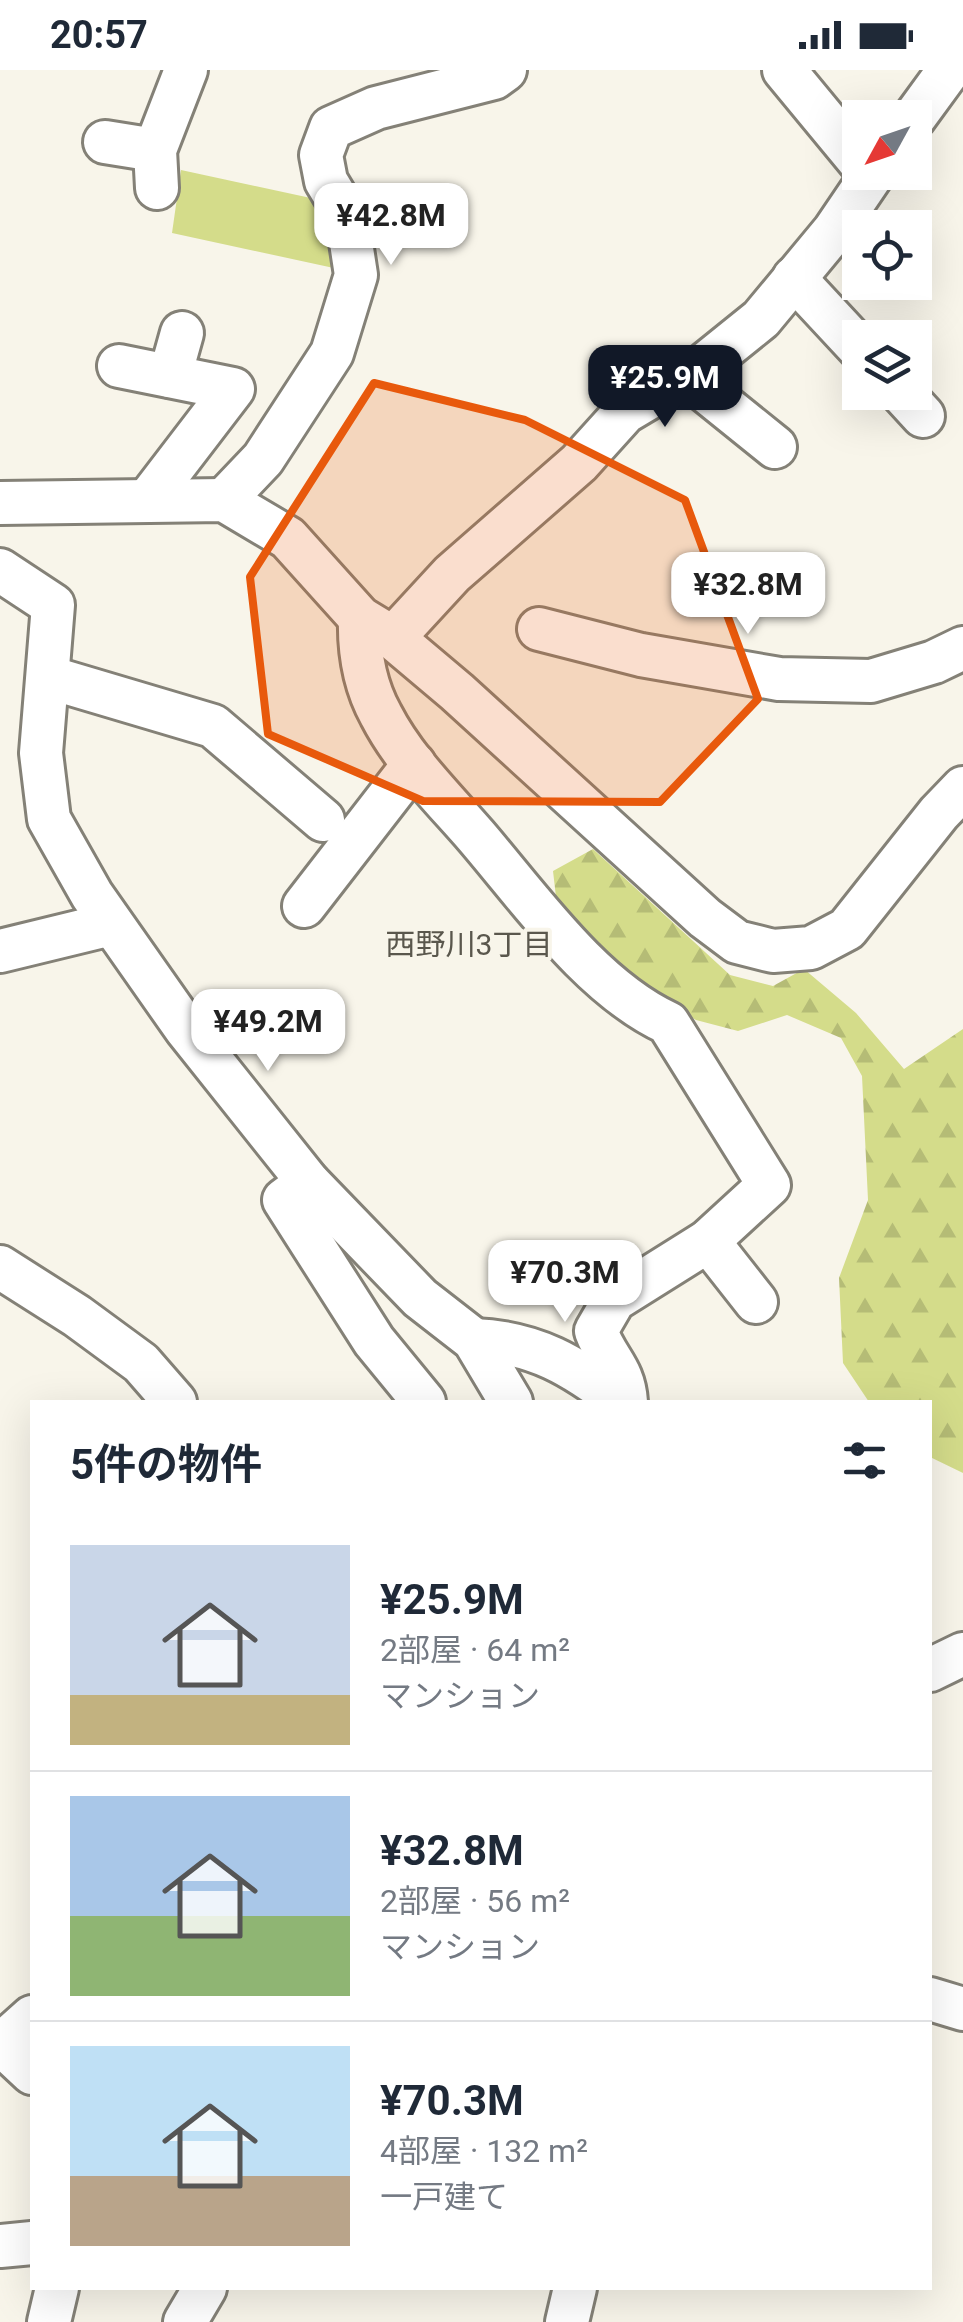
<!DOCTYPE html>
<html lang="ja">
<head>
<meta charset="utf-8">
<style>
  body { margin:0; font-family:Roboto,"Noto Sans JP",sans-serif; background:#f6f6f7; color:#1f2937; height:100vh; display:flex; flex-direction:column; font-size:38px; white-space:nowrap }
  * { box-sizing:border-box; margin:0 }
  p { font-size:32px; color:#747a83 }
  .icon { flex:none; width:55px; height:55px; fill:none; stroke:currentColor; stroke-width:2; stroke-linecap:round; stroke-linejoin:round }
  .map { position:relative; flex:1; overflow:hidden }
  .sheet { position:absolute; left:30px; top:1330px; width:902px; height:890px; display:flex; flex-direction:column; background:#fff; border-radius:0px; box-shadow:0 10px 40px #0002 }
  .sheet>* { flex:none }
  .needle { width:65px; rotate:230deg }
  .tools { position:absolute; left:842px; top:30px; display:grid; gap:20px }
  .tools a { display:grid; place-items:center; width:90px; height:90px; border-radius:0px; background:#fff; box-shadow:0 10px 40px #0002; font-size:50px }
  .price { position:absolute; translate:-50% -85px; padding:0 22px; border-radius:20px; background:#fff; color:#222; font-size:32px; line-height:65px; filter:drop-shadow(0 2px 5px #0008) }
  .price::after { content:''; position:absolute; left:50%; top:60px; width:30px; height:22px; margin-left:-15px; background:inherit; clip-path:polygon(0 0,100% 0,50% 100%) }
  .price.on { background:#111827; color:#fff }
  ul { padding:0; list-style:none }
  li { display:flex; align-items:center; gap:30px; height:250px; padding:0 40px }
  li+li { border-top:2px solid #e0e1e3 }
  li span { display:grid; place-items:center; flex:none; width:280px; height:200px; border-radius:0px; color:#555 }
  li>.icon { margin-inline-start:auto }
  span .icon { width:120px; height:120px; fill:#fffc; stroke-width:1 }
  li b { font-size:42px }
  h2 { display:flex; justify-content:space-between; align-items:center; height:120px; padding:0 40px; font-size:42px }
  .status { display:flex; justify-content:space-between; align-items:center; height:70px; padding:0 50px; background:#fff; direction:ltr }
  .status svg { height:28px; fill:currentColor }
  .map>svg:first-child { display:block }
  .green { fill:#d4dc8a }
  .forest { fill:url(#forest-firs) }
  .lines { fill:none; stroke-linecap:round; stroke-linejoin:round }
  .minor-casing { stroke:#848177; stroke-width:48 }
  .minor { stroke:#fff; stroke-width:42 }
  .marked { fill:#e8590c; fill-opacity:0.2; stroke:#e8590c; stroke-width:8; stroke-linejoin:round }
  .labels { text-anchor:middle; stroke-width:8; stroke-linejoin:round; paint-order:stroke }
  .neighbourhood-label { font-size:30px; fill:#5a574d; stroke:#f8f5ea }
</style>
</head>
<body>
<div class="status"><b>20:57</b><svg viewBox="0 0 49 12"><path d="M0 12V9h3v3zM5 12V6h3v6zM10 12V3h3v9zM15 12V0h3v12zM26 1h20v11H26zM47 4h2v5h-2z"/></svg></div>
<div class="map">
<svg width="963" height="2252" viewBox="0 0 963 2252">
  <defs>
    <pattern id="forest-firs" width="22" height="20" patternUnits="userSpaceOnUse" patternTransform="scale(2.5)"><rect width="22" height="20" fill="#d4dc8a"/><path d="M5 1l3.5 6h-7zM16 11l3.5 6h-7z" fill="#b5bc76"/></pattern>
  </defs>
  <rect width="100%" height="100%" fill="#f8f5ea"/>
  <!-- green -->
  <polygon class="green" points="181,100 320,130 343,200 172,163"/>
  <!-- forest -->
  <polygon class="forest" points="593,779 730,905 773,916 804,899 856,943 904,999 963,959 963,1403 930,1387 930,1332 869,1332 843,1293 839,1208 868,1130 862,1006 841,968 787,945 738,961 696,950 646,921 590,870 556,827 553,801"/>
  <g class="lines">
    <!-- minor casing -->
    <g class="minor-casing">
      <g id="minor">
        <polyline points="784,0 860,92"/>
        <polyline points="914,48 949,0"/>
        <polyline points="105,72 155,80"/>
        <polyline points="157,118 155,80 186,0"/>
        <polyline points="794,208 860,279"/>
        <polyline points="119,296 233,319 148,430"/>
        <polyline points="170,306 182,263"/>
        <polyline points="687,306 775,377"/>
        <polyline points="901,322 923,346"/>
        <polyline points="224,430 263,389 332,283 356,205 347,146 326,111 321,85 331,58 376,38 494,8 505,0"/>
        <polyline points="0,433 224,430 288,468 360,548 393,568 457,622 705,848 737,872 773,881 811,878 847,859 939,743 963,718"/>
        <polyline points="0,500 53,535 41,683 49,749 92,825 186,959 308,1112 420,1228 474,1270 511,1332"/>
        <path d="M360,548C359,581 365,616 381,645C404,690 443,728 476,766C530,829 592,918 668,953L769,1115L708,1171L614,1230L596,1261C607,1291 624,1299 626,1332"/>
        <polyline points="539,559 641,585 779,609 871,611 934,592 963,578"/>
        <polyline points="393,568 452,504 579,393 625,342 704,295 761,249 834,161 874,102"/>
        <polyline points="48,607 213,656 323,750"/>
        <polyline points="304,836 414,694"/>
        <polyline points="0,881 111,854"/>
        <polyline points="308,1112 284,1130 374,1271 424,1332"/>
        <polyline points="708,1171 756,1232"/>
        <polyline points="0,1197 77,1246 141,1293 175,1332"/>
        <path d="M474,1270C535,1272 574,1296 621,1332"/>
        <polyline points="930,1600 963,1584"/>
        <polyline points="930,1929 963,1939"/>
        <polyline points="0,1973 32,2003"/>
        <polyline points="1,1975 32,1947"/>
        <polyline points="0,2176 32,2173"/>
        <polyline points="49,2252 57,2218"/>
        <polyline points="185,2252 205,2218"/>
        <polyline points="567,2252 575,2218"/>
      </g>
    </g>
    <!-- minor -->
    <use href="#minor" class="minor"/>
  </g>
  <!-- marked area -->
  <path class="marked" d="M374,313L525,350L685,430L758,629L660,732L423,731L268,664L250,507Z"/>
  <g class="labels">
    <!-- neighbourhood labels -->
    <g class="neighbourhood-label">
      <text x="469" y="885">西野川3丁目</text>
    </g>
  </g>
</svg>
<div class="tools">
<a><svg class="needle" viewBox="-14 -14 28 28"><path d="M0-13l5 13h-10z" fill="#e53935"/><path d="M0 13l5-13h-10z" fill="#747a83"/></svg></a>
<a><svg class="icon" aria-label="locate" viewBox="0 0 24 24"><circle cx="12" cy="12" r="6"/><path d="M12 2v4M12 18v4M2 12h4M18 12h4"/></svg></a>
<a><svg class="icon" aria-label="layers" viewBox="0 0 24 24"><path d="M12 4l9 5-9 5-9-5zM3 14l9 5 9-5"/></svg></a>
</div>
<b class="price" style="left:391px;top:198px">¥42.8M</b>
<b class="price on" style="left:665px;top:360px">¥25.9M</b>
<b class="price" style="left:748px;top:567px">¥32.8M</b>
<b class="price" style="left:268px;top:1004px">¥49.2M</b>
<b class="price" style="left:565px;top:1255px">¥70.3M</b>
<section class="sheet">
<h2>5件の物件<svg class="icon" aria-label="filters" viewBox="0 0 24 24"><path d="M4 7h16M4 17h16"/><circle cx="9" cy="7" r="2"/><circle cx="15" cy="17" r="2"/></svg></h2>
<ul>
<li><span style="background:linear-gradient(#c9d6e8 75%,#c2b280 0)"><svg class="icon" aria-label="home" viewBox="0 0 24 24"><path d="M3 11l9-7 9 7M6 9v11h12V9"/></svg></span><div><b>¥25.9M</b><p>2部屋 · 64 m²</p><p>マンション</p></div></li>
<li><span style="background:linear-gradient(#a9c7e8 60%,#8fb573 0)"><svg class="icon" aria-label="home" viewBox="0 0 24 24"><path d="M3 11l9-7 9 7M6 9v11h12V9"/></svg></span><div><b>¥32.8M</b><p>2部屋 · 56 m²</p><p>マンション</p></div></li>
<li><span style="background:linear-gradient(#bfe0f5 65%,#b9a48a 0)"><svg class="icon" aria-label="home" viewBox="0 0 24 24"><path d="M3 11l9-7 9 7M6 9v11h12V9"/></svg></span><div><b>¥70.3M</b><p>4部屋 · 132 m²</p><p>一戸建て</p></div></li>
</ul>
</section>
</div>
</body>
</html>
